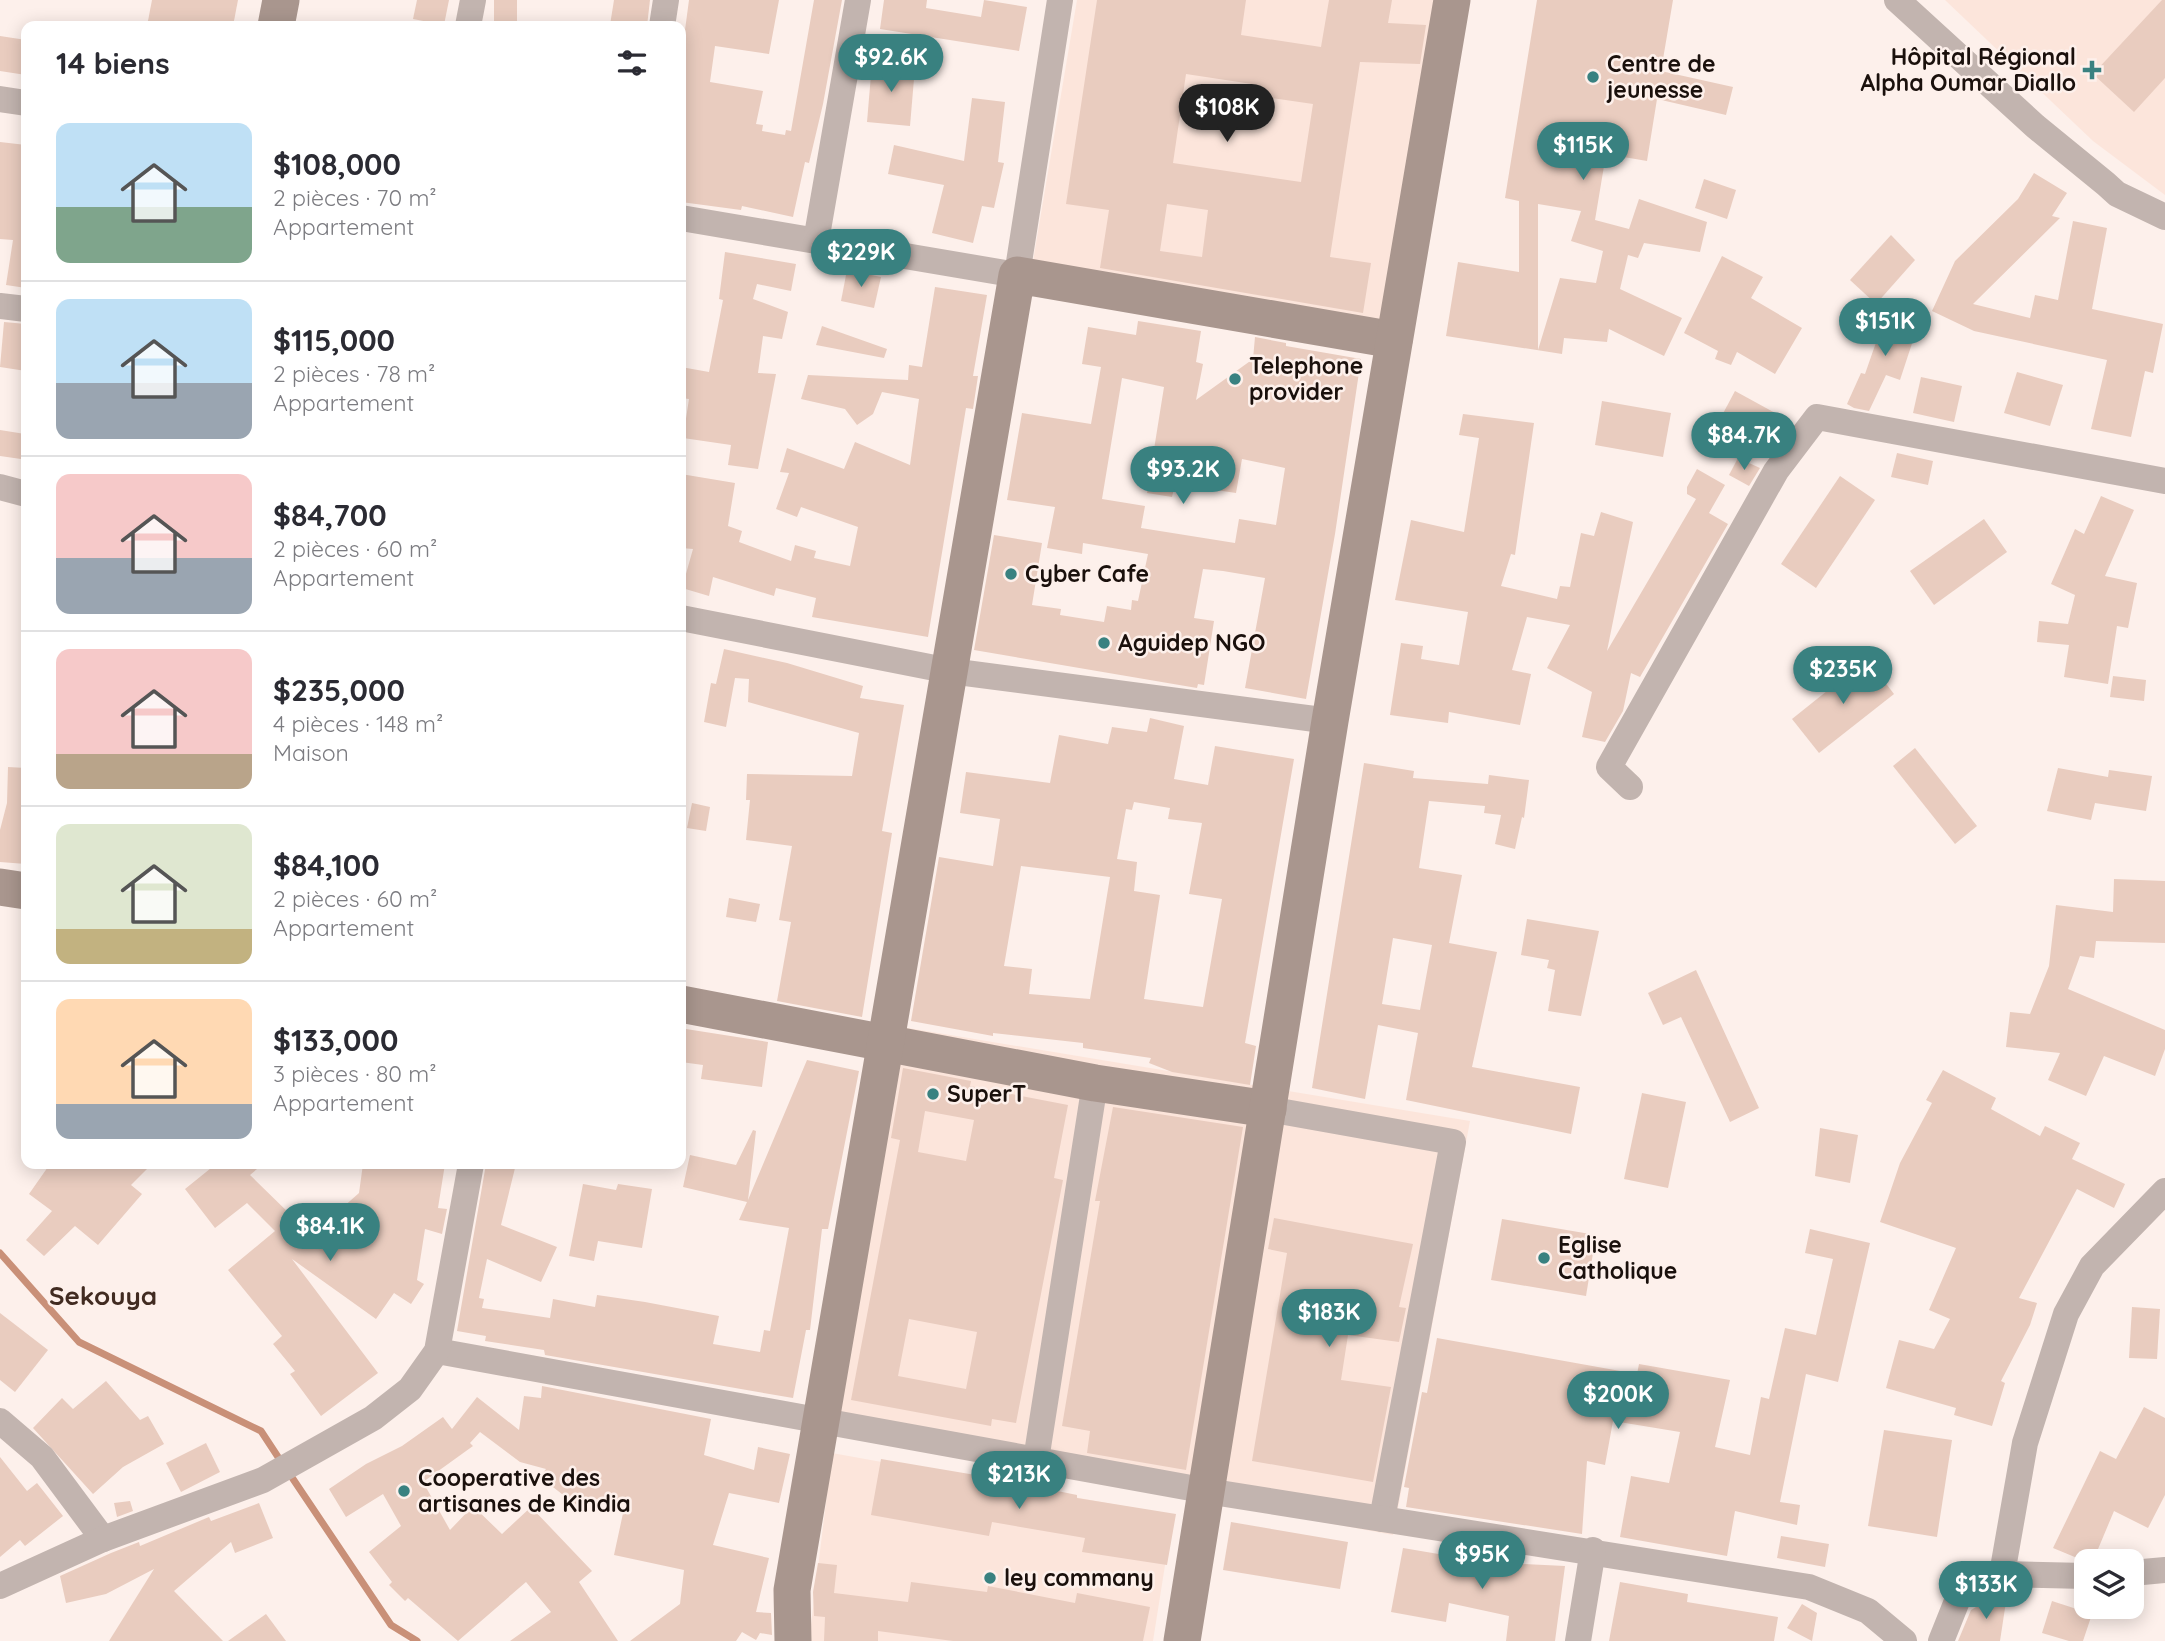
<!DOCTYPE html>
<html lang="fr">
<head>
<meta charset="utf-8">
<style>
  body { margin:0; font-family:Quicksand,sans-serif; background:#f7f7f7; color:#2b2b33; height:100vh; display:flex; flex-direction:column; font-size:26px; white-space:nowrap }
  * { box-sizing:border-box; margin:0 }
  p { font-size:23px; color:#7c7c81 }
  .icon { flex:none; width:38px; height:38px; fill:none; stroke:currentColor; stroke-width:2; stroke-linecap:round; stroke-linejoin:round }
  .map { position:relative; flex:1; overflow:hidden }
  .side { position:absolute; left:21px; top:21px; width:665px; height:1148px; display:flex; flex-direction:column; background:#fff; border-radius:14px; box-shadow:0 4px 18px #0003 }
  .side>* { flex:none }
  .tools { position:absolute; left:2074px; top:1549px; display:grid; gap:14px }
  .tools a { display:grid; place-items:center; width:70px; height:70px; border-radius:14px; background:#fff; box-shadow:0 4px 18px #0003; font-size:35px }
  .price { position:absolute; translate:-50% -60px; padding:0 16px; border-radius:24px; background:#398180; color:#fff; font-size:23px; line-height:46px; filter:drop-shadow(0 2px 4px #0008) }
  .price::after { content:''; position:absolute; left:50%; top:42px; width:21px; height:16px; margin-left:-10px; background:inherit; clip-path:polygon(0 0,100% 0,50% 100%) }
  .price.selected { background:#222; color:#fff }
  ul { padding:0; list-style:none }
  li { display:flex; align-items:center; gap:21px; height:175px; padding:0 35px }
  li+li { border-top:2px solid #e1e1e2 }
  li span { display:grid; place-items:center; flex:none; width:196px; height:140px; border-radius:14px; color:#555 }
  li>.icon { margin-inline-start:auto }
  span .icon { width:84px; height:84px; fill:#fffc; stroke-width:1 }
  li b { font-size:30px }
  h2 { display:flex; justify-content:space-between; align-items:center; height:84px; padding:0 35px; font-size:30px }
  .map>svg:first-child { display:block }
  .built { fill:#fce5db }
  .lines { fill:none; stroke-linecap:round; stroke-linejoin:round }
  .stream { stroke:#c99078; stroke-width:7 }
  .building { fill:#e9ccbf; fill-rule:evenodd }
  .street { stroke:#c2b4af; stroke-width:26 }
  .secondary { stroke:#a9968e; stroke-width:37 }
  .poi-dot { fill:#398180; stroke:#fdf0eb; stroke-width:2.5 }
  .labels { text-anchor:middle; stroke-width:5; stroke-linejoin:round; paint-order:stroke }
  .poi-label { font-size:23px; font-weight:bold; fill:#1a100c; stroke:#fdf0eb; text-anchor:start }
  .quarter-label { font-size:26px; font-weight:bold; fill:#412b21; stroke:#fdf0eb }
</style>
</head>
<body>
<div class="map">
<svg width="2165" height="1641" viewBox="0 0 2165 1641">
  <rect width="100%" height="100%" fill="#fdf0eb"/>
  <!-- built -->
  <g class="built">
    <polygon points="1077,0 1435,0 1379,325 1032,267"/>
    <polygon points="1945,0 2165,0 2165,195 2093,141"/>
    <polygon points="890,1025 1470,1121 1393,1535 829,1431"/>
    <polygon points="832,1453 1173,1515 1153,1641 809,1641"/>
  </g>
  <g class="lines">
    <!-- stream -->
    <g class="stream">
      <polyline points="0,1253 79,1342 261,1431 282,1463"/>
      <polyline points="289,1473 391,1625 417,1641"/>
    </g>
  </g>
  <!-- building -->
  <g class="building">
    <polygon points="152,0 238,0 233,26 147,26"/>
    <polygon points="417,0 449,0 444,25 413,19"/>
    <rect x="494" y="0" width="23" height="26"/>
    <polygon points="614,0 650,0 647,26 610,25"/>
    <polygon points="689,0 779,0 769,54 715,46 710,82 763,91 756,124 763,125 762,131 785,135 786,130 791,131 814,0 842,0 823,104 809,163 805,162 793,217 742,206 741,210 681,202 681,60"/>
    <polygon points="884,0 927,0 926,8 981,17 984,0 1027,7 1019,51 880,29"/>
    <path d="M1097,0H1246L1241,35L1321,47L1329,0H1392L1388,23L1426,25L1420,64L1360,62L1330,257L1371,263L1363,313L1100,268L1109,210L1066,204ZM1186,74L1252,84L1251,95L1313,104L1301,182L1173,163ZM1167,204L1208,210L1202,257L1160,251Z"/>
    <path d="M1537,0H1673L1661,71L1733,87L1726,115L1657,99L1647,161L1606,154L1595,220L1629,229L1639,199L1707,222L1700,252L1644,243L1638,258L1628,255L1620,289L1682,318L1664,356L1609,329L1607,342L1564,338L1562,354L1446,336L1458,262L1519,272V201L1505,198ZM1538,204L1581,211L1571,241L1603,251L1596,283L1560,278L1538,350Z"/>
    <polygon points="2162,0 2165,0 2165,78 2134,112 2093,74"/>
    <polygon points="0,36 26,40 26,75 0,71"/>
    <polygon points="872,63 915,67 910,126 867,122"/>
    <polygon points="972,98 1005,102 998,162 1004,163 994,208 982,206 973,243 932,233 944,185 888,174 894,145 964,161"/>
    <polygon points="0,142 26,145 26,288 6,285 13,240 0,239"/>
    <polygon points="2034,173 2067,193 2052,216 2060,218 1973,304 2030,318 2035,295 2058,300 2073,221 2107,228 2092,309 2163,324 2153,373 2145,371 2131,437 2091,429 2107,360 1974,331 1932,311 1955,261 2018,199"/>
    <polygon points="1704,179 1736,190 1727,219 1695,208"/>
    <polygon points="1891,235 1915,260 1876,304 1850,280"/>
    <polygon points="725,252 796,264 791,291 757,284 753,299 788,312 782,339 763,336 758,373 776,374 758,469 728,465 731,445 683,438 689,399 681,398 681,367 709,372 723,300 719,299"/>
    <polygon points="1722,256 1763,277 1751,298 1802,328 1775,374 1737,352 1731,365 1715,359 1718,351 1684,333"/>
    <polygon points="847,270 881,277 874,308 841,301"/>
    <polygon points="935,287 987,295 973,376 978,376 973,409 966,408 928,637 812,617 816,598 776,588 774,596 713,577 709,596 682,588 693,549 681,548 681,474 735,483 728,526 742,531 739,542 791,561 795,545 816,551 814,558 850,566 858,527 801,507 797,517 776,509 789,473 780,472 787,448 844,469 855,442 910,465 919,399 882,392 873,414 857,425 845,409 801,399 808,375 908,380 909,365 922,367"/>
    <polygon points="1887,311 1920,319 1900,380 1886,375 1869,411 1854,408 1847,404 1861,373 1865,374"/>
    <path d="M1138,321L1201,331L1196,362L1203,364L1196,400L1253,359L1255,337L1286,343V346L1361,359L1335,534L1306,699L1245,688L1265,578L1223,571L1203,569L1194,618L1214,621L1204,685L1198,684L1197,688L974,650L994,535L1042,543L1032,605L1061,609L1060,615L1104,622L1107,606L1131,610L1132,600L1138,601L1148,554L1083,543L1082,554L1047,548L1055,507L1007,500L1022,413L1091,424L1101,367L1082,364L1088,327L1136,335ZM1122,378L1164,387L1147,493L1172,497L1175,484L1236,493L1242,459L1285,468L1276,525L1239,519L1235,543L1141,528L1145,506L1102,499Z"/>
    <polygon points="4,322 26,324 26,371 0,367"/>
    <polygon points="822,326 887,349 884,358 816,345"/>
    <polygon points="2017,372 2063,385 2050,426 2004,413"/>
    <polygon points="1921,377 1962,386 1954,422 1913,413"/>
    <polygon points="1735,391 1777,414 1752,459 1711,436"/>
    <polygon points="1602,401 1671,413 1663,457 1595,445"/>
    <polygon points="1463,414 1534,423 1515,555 1511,554 1501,586 1557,599 1560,586 1570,587 1581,533 1594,536 1601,512 1633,522 1607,651 1696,499 1687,494 1687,487 1697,469 1725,485 1709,513 1728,524 1640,677 1631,673 1623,711 1605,742 1582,737 1592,692 1547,668 1570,625 1527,617 1512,670 1531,674 1520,725 1449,712 1448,723 1390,715 1401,643 1423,646 1421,659 1459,665 1468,612 1395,600 1411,520 1464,532 1479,438 1459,435"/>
    <polygon points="0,430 25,434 21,459 0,456"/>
    <polygon points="1897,453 1933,461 1928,485 1891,477"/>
    <polygon points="1738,458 1760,468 1749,486 1729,475"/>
    <polygon points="1840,476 1875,500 1816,588 1781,564"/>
    <polygon points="2101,496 2134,510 2105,576 2137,583 2128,628 2117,626 2108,684 2064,677 2069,645 2037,642 2039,621 2068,624 2075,595 2051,584 2075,529 2084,534"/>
    <polygon points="1984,519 2007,552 1934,605 1910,571"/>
    <polygon points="724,649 787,663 863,686 860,698 904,705 882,831 892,833 862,1017 777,1001 791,922 779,920 792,846 746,840 750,800 746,800 747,774 852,776 859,733 748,702 749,679 735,678 726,727 704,722 711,683 716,684"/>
    <polygon points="1867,659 1894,694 1819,753 1792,719"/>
    <polygon points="2113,676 2146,680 2144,701 2110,697"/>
    <path d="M1150,718L1184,726L1174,779L1208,785L1215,746L1294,759L1245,1043L1256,1046L1250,1085L1172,1072L1149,1063L1151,1058L1083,1048V1043L993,1033V1036L911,1021L939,857L993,866L1000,819L960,813L966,772L1050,783L1059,735L1108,744L1112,727L1147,732ZM1134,802L1170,808L1168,819L1202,823L1189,894L1222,899L1203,1007L1144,999L1160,895L1134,891L1137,862L1117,859L1126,809L1132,810ZM1021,866L1110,877L1090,999L1029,994L1032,969L1004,966Z"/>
    <polygon points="1915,748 1977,826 1955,844 1893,766"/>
    <path d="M1364,763L1414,771L1413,778L1488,784L1489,775L1529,780L1524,818L1522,817L1515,849L1495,844L1501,815L1484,813L1485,806L1429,801L1419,868L1462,875L1449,943L1497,952L1472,1067L1580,1087L1571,1134L1406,1100L1418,1033L1378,1025L1365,1099L1312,1088ZM1393,938L1432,945L1420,1010L1382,1004Z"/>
    <polygon points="8,767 26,768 26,864 0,862 0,830 7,803"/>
    <polygon points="2058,768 2108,777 2109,770 2152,776 2146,811 2095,803 2091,820 2047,811"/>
    <polygon points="692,803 710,807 706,831 687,828"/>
    <polygon points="2114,879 2165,881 2165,943 2096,941 2094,958 2080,956 2068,989 2165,1030 2165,1049 2155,1076 2104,1056 2086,1096 2048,1080 2060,1053 2006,1047 2010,1012 2030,1014 2049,966 2056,905 2113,912"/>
    <polygon points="729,898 760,904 756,922 726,917"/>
    <polygon points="1527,919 1599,931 1581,1016 1548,1011 1555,970 1547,968 1549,960 1521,955"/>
    <polygon points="1696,970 1759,1108 1730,1122 1681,1017 1663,1025 1648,993"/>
    <polygon points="686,1029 768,1042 762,1087 701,1079 703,1065 681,1062"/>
    <polygon points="807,1060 859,1071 828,1229 822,1229 810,1330 806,1330 793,1398 545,1355 544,1350 485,1341 486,1336 457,1331 486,1164 516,1164 501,1225 557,1247 541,1282 487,1259 479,1298 484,1299 482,1308 550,1318 553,1299 595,1307 597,1295 645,1302 719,1316 713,1344 760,1352 764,1330 770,1331 789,1228 739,1220 747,1202 683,1187 690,1155 736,1165 753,1130 756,1131 748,1200"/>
    <path d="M903,1068L971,1081L970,1086L1068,1105L1054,1178L1063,1180L1016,1423L992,1419L991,1426L851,1400L900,1140L891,1138ZM925,1111L974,1120L966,1161L918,1152ZM909,1319L977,1332L966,1389L898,1376Z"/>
    <polygon points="1943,1070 1996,1098 1991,1109 2040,1136 2045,1126 2080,1143 2072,1159 2125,1184 2114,1208 2077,1189 2019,1298 2037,1303 2030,1325 2001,1381 2005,1383 1992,1426 1954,1415 1956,1408 1886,1388 1899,1340 1934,1349 1950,1319 1929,1310 1956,1248 1880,1222 1900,1163 1932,1103 1926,1100"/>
    <polygon points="1642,1093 1686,1102 1668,1188 1624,1179"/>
    <polygon points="1113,1107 1243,1127 1186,1470 1087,1453 1090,1431 1062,1426 1100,1201 1095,1201"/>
    <polygon points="1820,1128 1858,1135 1850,1183 1815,1176"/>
    <polygon points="50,1164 152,1164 131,1185 142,1194 98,1245 75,1226 44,1256 26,1240 52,1211 29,1194"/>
    <polygon points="216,1164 263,1164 250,1175 294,1218 301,1212 316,1231 359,1193 363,1164 445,1164 438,1208 447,1209 442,1234 425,1229 417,1280 424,1284 411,1304 394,1293 376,1319 292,1259 378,1373 321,1416 290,1374 295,1371 273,1344 282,1336 228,1270 275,1231 247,1203 215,1228 185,1189"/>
    <polygon points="583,1184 616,1190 618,1184 652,1189 642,1248 598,1241 594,1261 569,1256"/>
    <polygon points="1274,1218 1413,1244 1399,1307 1406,1308 1399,1342 1348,1335 1341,1380 1391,1387 1373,1482 1252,1461 1287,1253 1268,1249"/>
    <polygon points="1502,1219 1596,1235 1586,1296 1491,1280"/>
    <polygon points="1810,1229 1870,1243 1838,1382 1806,1374 1780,1502 1800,1505 1797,1525 1735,1511 1727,1556 1620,1537 1631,1476 1669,1483 1680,1432 1613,1421 1605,1465 1587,1461 1582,1534 1406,1507 1409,1488 1404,1487 1422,1392 1427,1393 1437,1338 1637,1374 1639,1364 1730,1380 1715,1447 1750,1455 1761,1397 1769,1399 1785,1328 1816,1335 1833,1259 1805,1253"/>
    <polygon points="2132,1307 2160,1309 2157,1359 2129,1358"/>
    <polygon points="0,1313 48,1350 15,1392 0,1380"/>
    <polygon points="106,1381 140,1420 148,1416 164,1444 123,1467 93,1494 33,1428 62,1398 73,1409"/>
    <polygon points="542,1386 711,1419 704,1455 754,1470 758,1447 790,1454 779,1503 729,1493 713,1545 769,1558 756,1612 771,1613 772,1635 760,1633 756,1640 742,1632 736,1641 630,1641 680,1604 684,1570 614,1555 625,1504 588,1498 580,1508 540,1477 546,1469 520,1462 480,1432 470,1443 473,1446 423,1482 450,1530 473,1506 502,1534 531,1507 592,1571 579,1582 618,1641 510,1641 551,1612 526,1582 458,1641 408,1598 405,1601 389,1585 392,1582 369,1552 401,1526 383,1494 346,1517 329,1489 366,1464 402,1446 443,1417 452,1429 477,1397 519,1430 524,1396 541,1398"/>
    <polygon points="2144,1407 2165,1418 2165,1495 2148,1528 2114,1511 2093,1561 2082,1560 2053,1548 2100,1451 2116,1459"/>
    <polygon points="1884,1430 1952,1440 1937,1537 1868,1526"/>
    <polygon points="206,1443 220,1472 181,1492 166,1463"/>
    <polygon points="0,1457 27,1491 37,1483 63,1516 25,1546 20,1540 0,1557"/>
    <polygon points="881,1459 999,1479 1077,1495 1077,1498 1176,1514 1167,1565 1082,1552 1085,1538 992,1522 989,1536 871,1515"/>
    <polygon points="130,1501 133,1511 117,1517 114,1503"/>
    <polygon points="259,1503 273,1538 235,1553 231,1542 174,1591 223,1641 109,1641 154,1569 106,1594 66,1603 60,1576 111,1553 139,1542 140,1546 209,1517 211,1521"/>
    <polygon points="1231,1522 1348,1542 1340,1589 1223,1570"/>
    <polygon points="1781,1536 1829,1544 1825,1567 1777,1558"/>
    <polygon points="1403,1548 1468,1559 1470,1549 1522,1564 1565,1566 1555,1641 1506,1641 1509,1616 1449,1603 1446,1622 1391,1612"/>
    <polygon points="818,1563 837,1565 834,1593 908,1602 911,1582 987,1592 988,1586 1075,1603 1077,1593 1150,1607 1143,1641 953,1641 878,1631 878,1641 824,1641 825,1617 814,1616 813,1592"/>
    <polygon points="1620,1582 1688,1594 1687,1602 1778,1617 1774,1641 1609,1641"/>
    <polygon points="1998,1594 2007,1595 2000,1641 1958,1641 1971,1610"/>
    <polygon points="2052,1601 2092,1614 2083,1641 2069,1641 2042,1633"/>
    <polygon points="1802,1604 1817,1613 1812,1641 1787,1628"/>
    <polygon points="266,1614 286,1641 228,1641"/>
  </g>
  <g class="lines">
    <!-- street -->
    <g class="street">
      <polyline points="1897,0 2035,126 2106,184 2117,194 2165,217"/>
      <polyline points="468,26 473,0"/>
      <polyline points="662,26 666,0"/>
      <polyline points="0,99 26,103"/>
      <polyline points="681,218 1017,275 1060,0"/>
      <polyline points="816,241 858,0"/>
      <polyline points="0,306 26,309"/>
      <polyline points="0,487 26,494"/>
      <polyline points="681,618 950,671 1330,721"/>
      <polyline points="1630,787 1609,767 1776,471 1817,417 2165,481"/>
      <polyline points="1268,1109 1453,1142 1382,1519"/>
      <polyline points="437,1351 1213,1492 1809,1587 1868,1611 1904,1641"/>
      <polyline points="0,1421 42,1457 103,1539"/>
      <polyline points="1036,1460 1095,1083"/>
      <polyline points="2132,1573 2165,1570"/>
      <polyline points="2002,1574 2025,1443 2066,1314 2092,1266 2165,1191"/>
      <polyline points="0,1586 103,1539 263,1480 373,1418 410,1389 437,1351 471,1164"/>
      <polyline points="1578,1641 1593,1550"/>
      <polyline points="1941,1641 1959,1596 2002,1574 2086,1576"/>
    </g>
    <!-- secondary -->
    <g class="secondary">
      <polyline points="276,26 281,0"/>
      <polyline points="0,887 26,891"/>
      <polyline points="681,1004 1095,1083 1268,1109"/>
      <polyline points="793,1641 792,1590 1017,275 1394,340"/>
      <polyline points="1182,1641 1330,721 1452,0"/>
    </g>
  </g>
  <!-- markers -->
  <g class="poi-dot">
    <path d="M2088.5 59.5h7v7h7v7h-7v7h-7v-7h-7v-7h7z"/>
    <circle cx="1593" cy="77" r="7"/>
    <circle cx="1235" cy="379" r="7"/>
    <circle cx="1011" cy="574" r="7"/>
    <circle cx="1104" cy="643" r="7"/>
    <circle cx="933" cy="1094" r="7"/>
    <circle cx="1544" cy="1258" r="7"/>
    <circle cx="404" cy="1491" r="7"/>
    <circle cx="990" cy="1578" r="7"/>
  </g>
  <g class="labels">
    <!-- poi labels -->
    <g class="poi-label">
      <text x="2076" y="65" text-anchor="end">Hôpital Régional<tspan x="2076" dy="26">Alpha Oumar Diallo</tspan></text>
      <text x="1607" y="72">Centre de<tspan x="1607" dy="26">jeunesse</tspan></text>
      <text x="1249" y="374">Telephone<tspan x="1249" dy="26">provider</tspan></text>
      <text x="1025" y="582">Cyber Cafe</text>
      <text x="1118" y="651">Aguidep NGO</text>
      <text x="947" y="1102">SuperT</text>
      <text x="1558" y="1253">Eglise<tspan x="1558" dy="26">Catholique</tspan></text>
      <text x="418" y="1486">Cooperative des<tspan x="418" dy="26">artisanes de Kindia</tspan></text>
      <text x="1004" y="1586">ley commany</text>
    </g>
    <!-- quarter labels -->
    <g class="quarter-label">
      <text x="103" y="1305">Sekouya</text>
    </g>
  </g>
</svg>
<div class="tools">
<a><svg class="icon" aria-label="layers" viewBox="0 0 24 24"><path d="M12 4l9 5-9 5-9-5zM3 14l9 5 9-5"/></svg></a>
</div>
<b class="price" style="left:891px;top:94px">$92.6K</b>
<b class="price selected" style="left:1227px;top:144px">$108K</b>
<b class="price" style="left:1583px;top:182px">$115K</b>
<b class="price" style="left:861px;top:289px">$229K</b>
<b class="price" style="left:1885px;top:358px">$151K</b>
<b class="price" style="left:1744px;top:472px">$84.7K</b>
<b class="price" style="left:1183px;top:506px">$93.2K</b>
<b class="price" style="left:1843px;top:706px">$235K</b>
<b class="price" style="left:330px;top:1263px">$84.1K</b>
<b class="price" style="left:1329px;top:1349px">$183K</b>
<b class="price" style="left:1618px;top:1431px">$200K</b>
<b class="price" style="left:1019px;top:1511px">$213K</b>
<b class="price" style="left:1482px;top:1591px">$95K</b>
<b class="price" style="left:1986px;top:1621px">$133K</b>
<section class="side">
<h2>14 biens<svg class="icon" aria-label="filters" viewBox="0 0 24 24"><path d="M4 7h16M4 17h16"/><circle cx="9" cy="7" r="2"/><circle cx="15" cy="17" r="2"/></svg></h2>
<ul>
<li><span style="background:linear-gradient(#bfe0f5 60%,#7fa58c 0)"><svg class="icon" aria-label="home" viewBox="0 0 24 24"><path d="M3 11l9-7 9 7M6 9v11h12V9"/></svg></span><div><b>$108,000</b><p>2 pièces · 70 m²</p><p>Appartement</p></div></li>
<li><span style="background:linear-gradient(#bfe0f5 60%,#9aa5b1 0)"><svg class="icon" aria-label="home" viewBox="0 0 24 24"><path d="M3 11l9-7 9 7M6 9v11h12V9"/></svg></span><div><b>$115,000</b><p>2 pièces · 78 m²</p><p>Appartement</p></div></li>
<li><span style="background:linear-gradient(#f6c9c9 60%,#9aa5b1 0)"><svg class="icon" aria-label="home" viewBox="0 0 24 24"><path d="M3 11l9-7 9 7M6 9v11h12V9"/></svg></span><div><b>$84,700</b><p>2 pièces · 60 m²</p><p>Appartement</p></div></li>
<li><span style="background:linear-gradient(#f6c9c9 75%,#b9a48a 0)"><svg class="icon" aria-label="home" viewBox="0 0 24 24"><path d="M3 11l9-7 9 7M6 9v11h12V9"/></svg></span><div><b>$235,000</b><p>4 pièces · 148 m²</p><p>Maison</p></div></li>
<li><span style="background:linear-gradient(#dfe7d0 75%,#c2b280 0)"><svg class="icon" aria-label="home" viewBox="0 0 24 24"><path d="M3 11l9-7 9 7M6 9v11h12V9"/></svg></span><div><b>$84,100</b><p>2 pièces · 60 m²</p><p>Appartement</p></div></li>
<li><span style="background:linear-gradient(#ffd9b3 75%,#9aa5b1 0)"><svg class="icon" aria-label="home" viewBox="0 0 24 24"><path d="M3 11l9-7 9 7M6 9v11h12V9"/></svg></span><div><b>$133,000</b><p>3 pièces · 80 m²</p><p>Appartement</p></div></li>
</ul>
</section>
</div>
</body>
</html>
